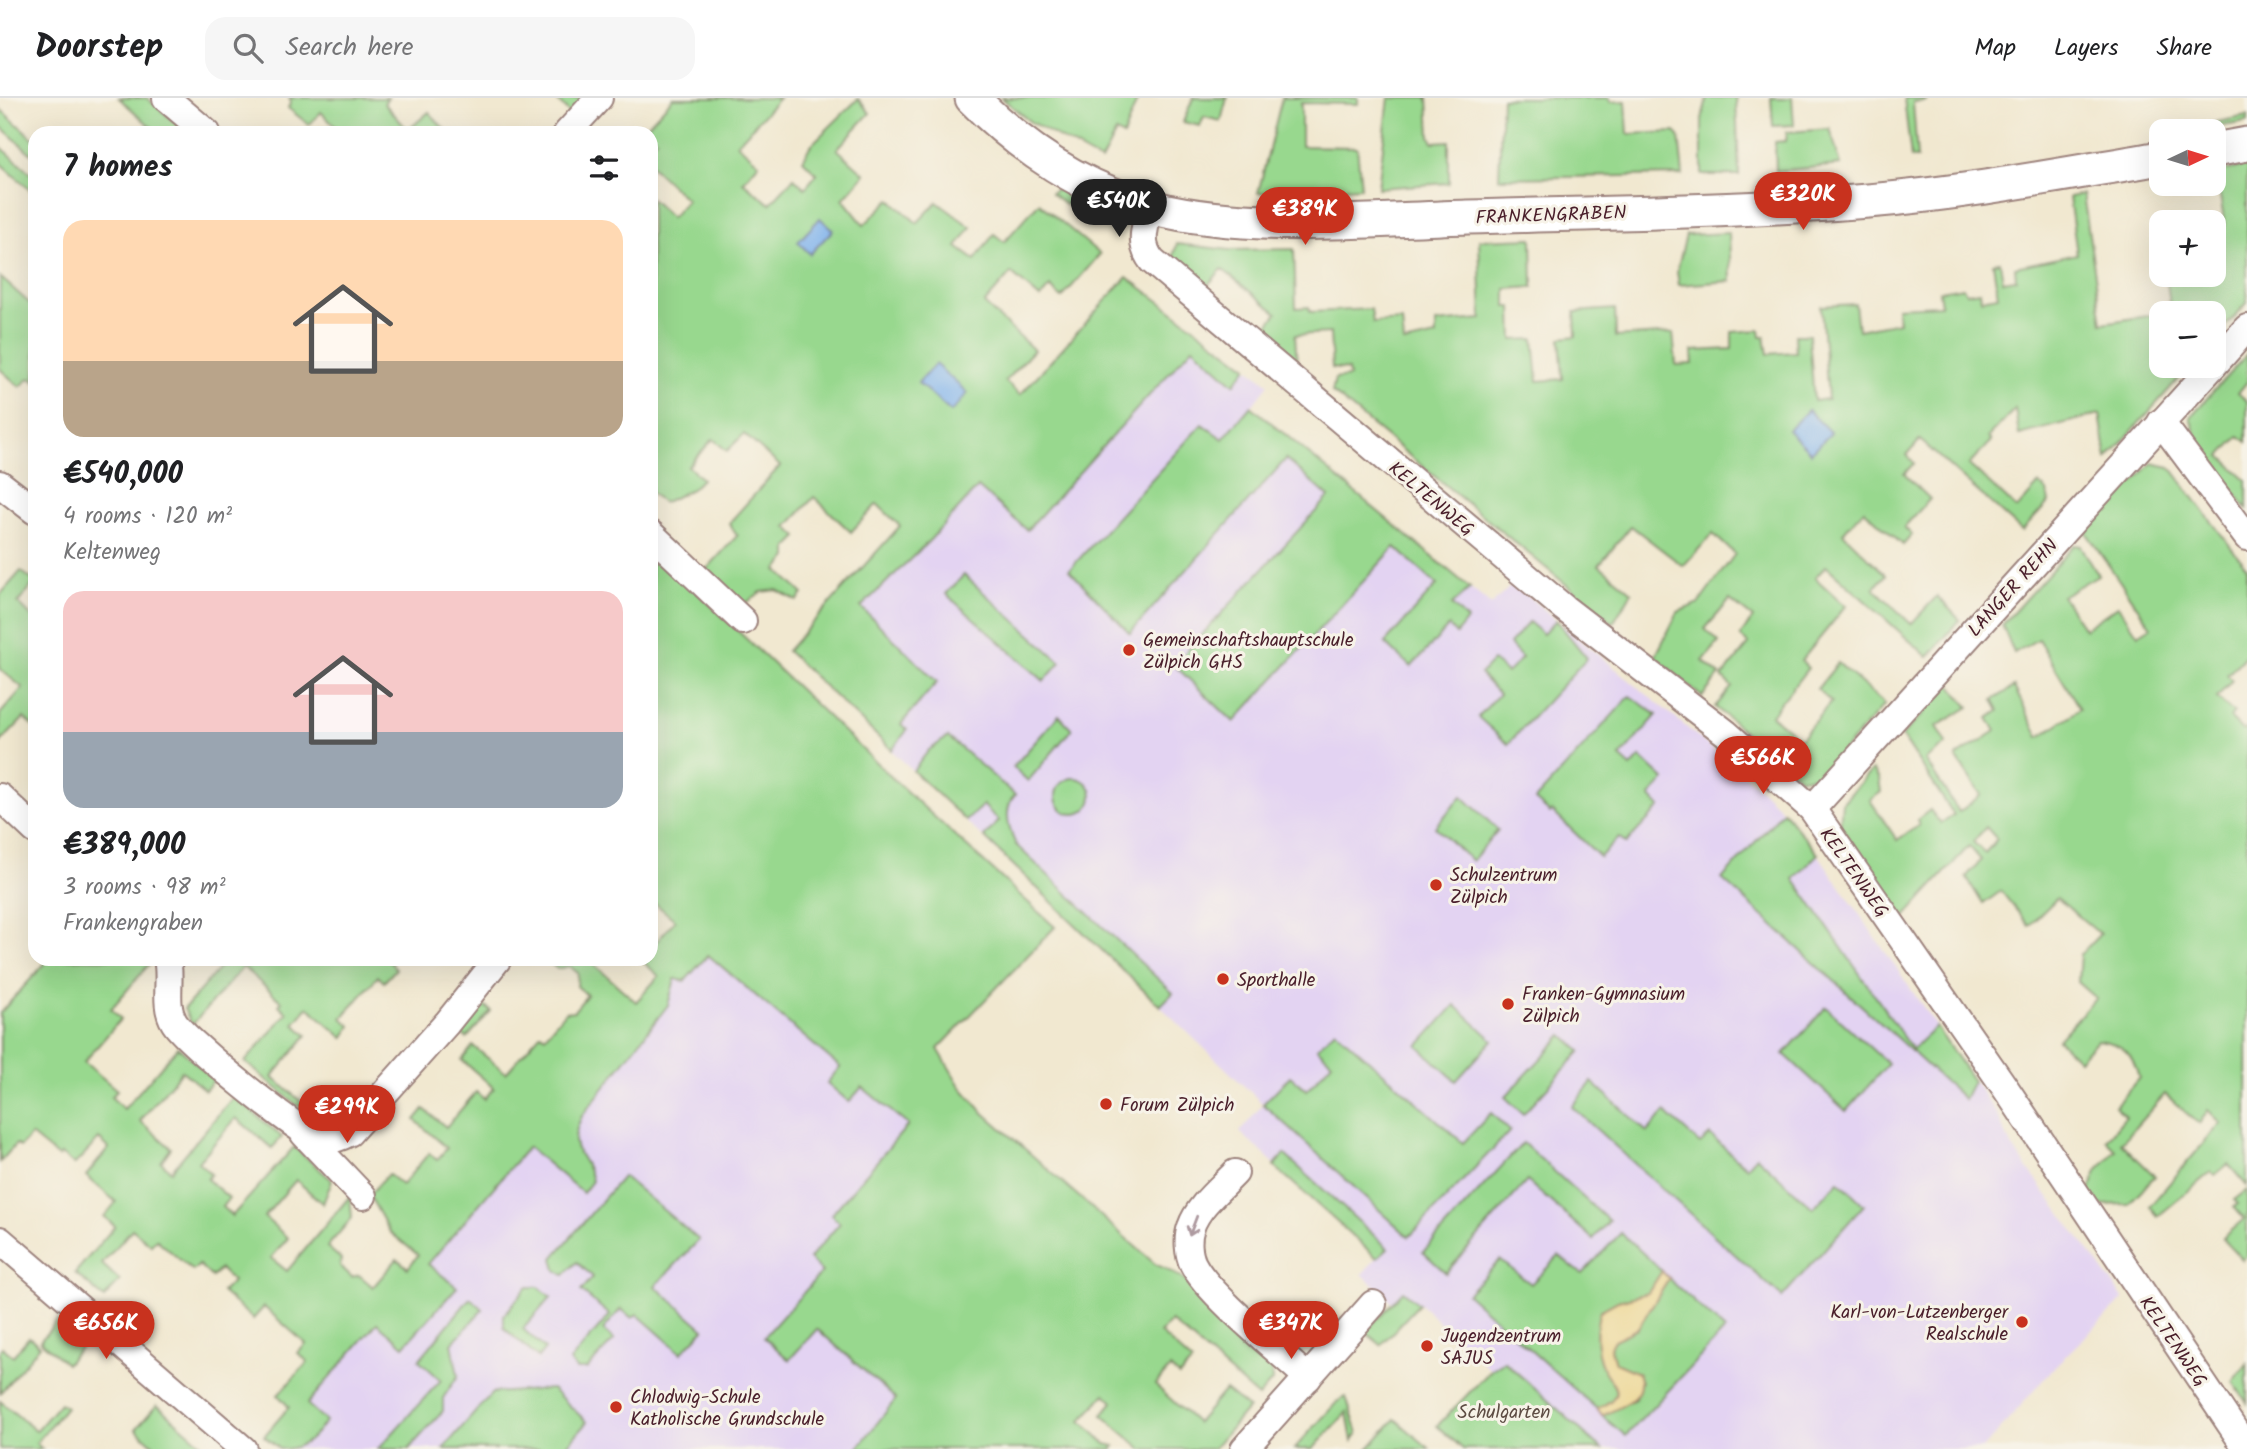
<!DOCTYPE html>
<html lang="en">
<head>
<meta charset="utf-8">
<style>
  body { margin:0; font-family:Kalam,sans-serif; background:#f6f6f6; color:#202124; height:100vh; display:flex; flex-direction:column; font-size:26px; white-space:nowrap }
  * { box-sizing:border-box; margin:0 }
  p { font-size:23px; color:#757577 }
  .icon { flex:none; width:38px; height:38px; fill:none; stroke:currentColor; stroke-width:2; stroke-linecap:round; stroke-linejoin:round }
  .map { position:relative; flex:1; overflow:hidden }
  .sheet { position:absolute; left:28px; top:28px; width:630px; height:840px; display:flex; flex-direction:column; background:#fff; border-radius:21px; box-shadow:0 7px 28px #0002 }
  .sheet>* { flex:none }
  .needle { width:46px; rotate:86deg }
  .controls { position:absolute; left:2149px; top:21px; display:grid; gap:14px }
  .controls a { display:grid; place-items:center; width:77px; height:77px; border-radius:14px; background:#fff; box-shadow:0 7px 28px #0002; font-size:35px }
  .price { position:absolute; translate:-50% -60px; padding:0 16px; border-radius:24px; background:#c8321e; color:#fff; font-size:23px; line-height:46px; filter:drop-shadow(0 2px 4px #0008) }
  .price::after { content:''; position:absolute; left:50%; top:42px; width:21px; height:16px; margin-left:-10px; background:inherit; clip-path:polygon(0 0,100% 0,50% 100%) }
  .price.current { background:#222; color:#fff }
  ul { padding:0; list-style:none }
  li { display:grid; align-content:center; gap:14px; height:371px; padding:0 35px }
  li span { display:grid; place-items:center; height:217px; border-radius:21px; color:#555 }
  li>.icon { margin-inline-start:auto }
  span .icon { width:126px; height:126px; fill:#fffc; stroke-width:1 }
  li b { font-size:30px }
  h2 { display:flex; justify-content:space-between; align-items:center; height:84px; padding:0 35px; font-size:30px }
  header { display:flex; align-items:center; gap:42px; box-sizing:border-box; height:98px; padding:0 35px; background:#fff; border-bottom:2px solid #e0e0e0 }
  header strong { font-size:33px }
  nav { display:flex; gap:38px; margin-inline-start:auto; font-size:24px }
  .search { width:490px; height:63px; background:#f6f6f6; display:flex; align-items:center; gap:18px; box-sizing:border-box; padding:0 24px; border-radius:21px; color:#757577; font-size:26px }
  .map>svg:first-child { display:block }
  .built { fill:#e3d3f2 }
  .green { fill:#98d88e; stroke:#717c5c; stroke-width:2; fill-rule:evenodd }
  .sand { fill:#eeda9e; stroke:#9c7c64; stroke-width:2 }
  .water { fill:#7fb2ec; stroke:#64688c; stroke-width:2 }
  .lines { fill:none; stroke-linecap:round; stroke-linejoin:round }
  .minor-casing { stroke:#9e847e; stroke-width:30 }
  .tertiary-casing { stroke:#9e847e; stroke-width:37 }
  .minor { stroke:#fff; stroke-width:26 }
  .tertiary { stroke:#fff; stroke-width:33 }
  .oneway { stroke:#ae9aa0 }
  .poi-dot { fill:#c8321e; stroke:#f7f3e8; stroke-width:2.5 }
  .labels { text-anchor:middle; stroke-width:6; stroke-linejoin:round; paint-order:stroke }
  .street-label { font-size:19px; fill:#4a1f2b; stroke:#f7f3e8 }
  .poi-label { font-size:19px; fill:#4a1f2b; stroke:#f7f3e8; text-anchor:start }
  .park-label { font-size:19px; fill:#5e4d44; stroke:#f7f3e8 }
</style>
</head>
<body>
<header>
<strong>Doorstep</strong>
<div class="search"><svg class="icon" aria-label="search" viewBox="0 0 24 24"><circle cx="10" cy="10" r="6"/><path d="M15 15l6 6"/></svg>Search here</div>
<nav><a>Map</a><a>Layers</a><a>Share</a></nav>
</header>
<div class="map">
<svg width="2247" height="1351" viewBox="0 0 2247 1351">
  <rect width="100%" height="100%" fill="#f7f3e8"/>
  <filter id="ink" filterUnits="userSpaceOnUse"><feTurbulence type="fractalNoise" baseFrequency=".0143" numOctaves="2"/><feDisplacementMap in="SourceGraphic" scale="14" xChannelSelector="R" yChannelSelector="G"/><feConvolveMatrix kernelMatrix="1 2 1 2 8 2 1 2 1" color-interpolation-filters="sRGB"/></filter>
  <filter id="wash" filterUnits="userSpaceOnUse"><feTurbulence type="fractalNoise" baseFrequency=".00686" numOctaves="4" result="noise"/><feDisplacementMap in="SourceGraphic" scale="28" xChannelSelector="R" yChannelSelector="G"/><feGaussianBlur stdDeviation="1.57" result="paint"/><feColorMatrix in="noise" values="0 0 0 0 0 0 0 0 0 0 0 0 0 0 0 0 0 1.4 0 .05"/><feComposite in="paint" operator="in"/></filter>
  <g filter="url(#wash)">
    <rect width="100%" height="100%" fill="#f1e8d0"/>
    <!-- built -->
    <g class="built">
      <polygon points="1127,179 1269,286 1251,309 1491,507 1513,486 1755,686 1783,713 1818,756 1996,1015 2012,1049 2124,1201 2056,1267 1983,1351 1602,1351 1505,1263 1491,1272 1420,1206 1407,1219 1362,1176 1377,1160 1240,1034 1263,1006 787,553"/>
      <polygon points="707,823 933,1019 1055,1351 284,1351 289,1308"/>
    </g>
    <!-- green -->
    <g class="green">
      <polygon points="119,0 147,0 187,35 158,35"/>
      <polygon points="289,0 388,0 384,5 408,32 429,14 448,35 341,35 321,14 309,27 288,10 291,3"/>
      <polygon points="555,0 588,0 571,17"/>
      <polygon points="673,0 779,0 737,46 759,65 743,84 770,106 794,80 805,90 817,76 803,62 810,48 858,1 870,15 837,51 865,76 843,101 864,127 890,101 917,125 937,104 971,129 957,149 975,162 994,136 1004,144 1039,105 1100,156 1062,200 1050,189 1040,200 1011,175 984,206 1034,252 1005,283 1020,297 1127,179 1247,269 1234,286 1193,249 1027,432 978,389 930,442 861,509 937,584 901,626 907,632 892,652 787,553 900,428 877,406 851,434 814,399 787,429 798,439 788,449 788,459 777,472 803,496 797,503 777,492 761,494 741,509 704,474 737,438 729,425 780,368 744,336 727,353 713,341 688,368 702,381 692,391 663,405 651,395 651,101 671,120 687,102 651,68 651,46 656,41 645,30"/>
      <polygon points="1002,0 1138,0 1123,38 1116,34 1101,63 1029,23"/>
      <polygon points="1193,0 1227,0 1221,23 1204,19 1200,28 1183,24"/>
      <polygon points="1282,0 1358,0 1358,6 1301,5 1301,48 1357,49 1361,89 1258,95"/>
      <polygon points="1389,0 1428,0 1430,38 1433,44 1449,43 1449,85 1378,90"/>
      <polygon points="1502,0 1609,0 1610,4 1626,3 1628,36 1675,34 1679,38 1683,77 1499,80"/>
      <polygon points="1707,0 1736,0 1739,77 1702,77 1702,21"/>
      <polygon points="1771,0 1792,0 1794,27 1773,28"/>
      <polygon points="1904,0 1926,0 1926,3 1913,4 1917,60 1911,60"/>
      <polygon points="0,11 35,42 35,59 0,28"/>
      <polygon points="2247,18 2247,24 2194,33 2188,30"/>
      <polygon points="1830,31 1841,67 1776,73 1775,44 1786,43 1787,34"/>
      <polygon points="0,48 35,79 35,96 0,65"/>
      <polygon points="2247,68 2247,205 2214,241 2214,215 2167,215 2171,214 2166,177 2214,177 2214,130 2225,128 2216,74"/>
      <polygon points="1056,91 1104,114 1093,128 1051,95"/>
      <polygon points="2083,96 2102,225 2161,216 2161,268 2190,268 2107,361 2100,316 2019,337 2015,311 1988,339 1991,343 1969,367 2017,411 2039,386 2047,393 2049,404 2022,433 1920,342 1907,357 1914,365 1904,376 1930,401 1904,429 1912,437 1903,447 1864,412 1843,435 1886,477 1874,490 1911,526 1937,498 1960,522 1928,559 1826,468 1815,480 1846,508 1801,563 1808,570 1771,617 1800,641 1831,604 1817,591 1838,565 1885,606 1821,678 1800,680 1715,609 1732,589 1722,579 1749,546 1740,538 1753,520 1730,502 1705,531 1719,544 1703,563 1720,577 1702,599 1655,559 1678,514 1699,505 1735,456 1713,436 1683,468 1631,428 1599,467 1632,494 1613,525 1332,294 1335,281 1349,279 1348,272 1332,270 1330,235 1295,237 1297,265 1262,235 1277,215 1222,171 1206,189 1172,162 1177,146 1230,152 1294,151 1296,210 1309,209 1310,214 1371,211 1373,225 1402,223 1404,245 1436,238 1436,225 1482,221 1479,142 1532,140 1533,189 1506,191 1506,209 1512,209 1513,242 1534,241 1538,283 1563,281 1560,240 1576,238 1575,214 1615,211 1616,239 1673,235 1676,267 1693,266 1692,253 1732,251 1732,234 1760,232 1761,239 1765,239 1768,256 1796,254 1795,237 1809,237 1814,303 1828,301 1821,208 1855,206 1858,232 1899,224 1897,209 1941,207 1939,193 1963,189 1966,195 1980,193 1981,201 1998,198 1993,165 2000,164 2003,183 2016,181 2015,169 2077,156 2069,99"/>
      <polygon points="1729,135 1731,183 1679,187 1677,173 1686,137"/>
      <polygon points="0,179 35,210 35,284 30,280 20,289 0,271"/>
      <polygon points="2247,256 2247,284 2238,295 2247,303 2247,344 2239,338 2221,358 2247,382 2247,411 2200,349 2190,319"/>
      <polygon points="1251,308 1470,490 1452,507 1467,522 1456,536 1449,528 1411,569 1385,545 1437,487 1395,449 1234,624 1174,567 1329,399 1286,361 1130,535 1069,472 1202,326 1223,341"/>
      <path d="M2152,365L2170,369L2247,470V556L2227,577L2232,582L2217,600L2234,615L2230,620L2243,633L2247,630V1088L2228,1066L2215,1077L2211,1074L2158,1118L2150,1108L2221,1025L2208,1012L2199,1026L2165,996L2121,1045L2155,1078L2128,1106L2099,1107L2089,1094L2098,1071L2116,1052L2106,1042L2126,1018L2115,1008L2139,980C2133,955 2123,945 2097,942L2079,962L2058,942L2096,900L2078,884L2080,857L2100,836L2057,800L2029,828L2001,793L1983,806L1966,779L1981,762L1969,748L1903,821L1840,728L1842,705L1872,672L1879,681L1881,694L1870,702L1897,742L1919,727L1917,722L1930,712L1941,726L1954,717L1902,638L1950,586L1969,609L1937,628L1947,646L1925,662L1959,714L1981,697L1956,659L1996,633L1988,620L1999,613L1993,602L2014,589L2039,639L2080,611L2038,541L2014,555L2002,527L2074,447L2081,448L2098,477L2062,498L2084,531L2118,508L2138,537L2151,529L2086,434ZM1986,729L1997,741L1985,755L1973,744Z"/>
      <path d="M651,450L906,693L1055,829L938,951L960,988L982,1013L1155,1166C1203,1186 1235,1228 1271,1263L1272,1283L1258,1299L1171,1223L1160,1235L1192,1264L1179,1278L1170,1270L1155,1287L1197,1325L1225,1292L1248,1310L1213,1351H1142L1102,1317L1113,1304L1105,1296L1081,1323L1106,1346L1115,1348L1112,1351H857L896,1301L817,1231L789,1262L764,1239L822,1174L809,1161L840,1125L831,1117L908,1027L862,989L849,1004L827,985L840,969L708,857L685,883L675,881L668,907L582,1018C564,1056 586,1053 592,1083L583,1095L528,1049L428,1166L457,1189L404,1248L377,1225L307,1306L326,1323C312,1341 304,1351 280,1351L264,1338L289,1309L278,1297L308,1264L298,1255L306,1246L264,1209L253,1221L222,1194L233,1183L220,1171L212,1179L199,1167L193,1173L156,1141L151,1147L132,1131L102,1166L120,1183L104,1200L75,1175L115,1128L104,1119L116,1104L86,1078L109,1050L99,1041L74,1067L61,1056L58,1059L31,1037L20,1049L16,1046L0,1064V915L49,861H148L151,864L111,911L121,921L84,964L117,992L111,999L124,1011L178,949L214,982L205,992L182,973L140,1023L171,1050L161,1064L171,1073L234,998L282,1039L272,1050L236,1020L198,1064L211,1076L207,1081L229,1100L222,1109L232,1118L294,1049L332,1082L323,1106L296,1082L264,1119L288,1140L271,1160L287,1173L350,1098L352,1120L327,1149L341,1161L340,1168L352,1179L359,1177L373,1189L397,1161L408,1170L418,1157L390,1134L369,1097L388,1076L402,1087L429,1055L437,1062L447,1050L415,1022L424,1011L446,1029L476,994L484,1001L494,990L462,962L473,948L506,975L541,935L545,938L565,914L574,913L587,897L577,888L578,875L569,868L557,871L546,861H588L636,904L659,878L641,862L651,861V850L675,822L651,802Z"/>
      <polygon points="21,473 35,484 18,505 35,522 35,630 24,620 0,645 0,616 23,590 0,571 0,497"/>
      <polygon points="964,477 1061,564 1044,583 946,496"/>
      <polygon points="1556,522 1587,560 1508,646 1478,619 1499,596 1480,576 1493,563 1507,575 1522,560 1509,546 1529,524 1543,536"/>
      <polygon points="1630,598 1657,617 1620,659 1631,669 1640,659 1665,682 1650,698 1660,709 1626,745 1619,739 1600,759 1552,713 1550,715 1535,702"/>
      <polygon points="1059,617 1072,631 1028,683 1013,669"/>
      <path d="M948,639L1015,697C1002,711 1009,732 1016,747L1173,895L1160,908L984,739L999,723L983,707L966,723L913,673L929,652Z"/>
      <circle cx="1074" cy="698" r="18"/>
      <polygon points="1462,698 1498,732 1472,763 1435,729"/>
      <polygon points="1783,713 1818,756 1794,781 1912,951 1936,929 1973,983 1964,1001 1722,781"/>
      <polygon points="227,861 392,861 390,864 396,871 384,884 378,878 342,920 351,928 343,940 308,909 294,926 307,937 272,979 303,1005 299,1009 245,964 287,915 279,907 282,904 243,869 192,927 184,911"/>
      <polygon points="479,904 491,913 467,940 456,931"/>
      <polygon points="1455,907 1493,942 1456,983 1418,948"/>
      <polygon points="1826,909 1888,966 1846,1013 1784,956"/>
      <polygon points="1335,932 1463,1045 1491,1015 1510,1033 1409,1139 1263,1006 1290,978 1307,992 1332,964 1317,950"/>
      <polygon points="1563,937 1581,953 1523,1016 1505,999"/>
      <polygon points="1592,984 1647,1034 1665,1014 1700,1046 1710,1037 1746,1069 1756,1058 1813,1110 1839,1083 1864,1107 1782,1199 1572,1009"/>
      <polygon points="1523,1045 1609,1123 1593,1141 1527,1083 1446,1175 1423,1154"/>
      <polygon points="1284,1056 1388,1150 1377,1160 1274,1068"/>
      <polygon points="623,1078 699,1142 655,1188 704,1231 681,1255 637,1216 632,1220 621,1211 603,1232 614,1242 587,1271 576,1271 570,1263 610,1217 581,1193 593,1179 577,1164 564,1177 556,1172 553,1160"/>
      <polygon points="2247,1092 2247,1157 2243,1162 2222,1140 2244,1121 2234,1109 2238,1106 2234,1102"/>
      <path d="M1621,1135L1662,1173L1648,1195L1618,1203L1600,1213C1595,1229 1595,1253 1602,1268C1610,1288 1631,1294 1597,1311L1467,1196L1500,1162L1531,1186L1559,1158L1582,1176Z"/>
      <polygon points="1669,1181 1725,1232 1626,1338 1602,1318 1635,1301 1641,1284 1638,1275 1615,1265 1610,1249 1614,1242 1637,1231"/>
      <polygon points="527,1189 539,1189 551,1199 523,1231 545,1251 538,1260 504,1230 504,1217"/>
      <polygon points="1403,1193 1419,1206 1381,1247 1365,1234"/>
      <polygon points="470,1200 483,1211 452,1245 458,1278 443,1300 443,1313 409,1351 378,1351 441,1282 419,1262"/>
      <polygon points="58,1222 85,1244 66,1266 40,1243"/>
      <polygon points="29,1239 40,1248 0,1295 0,1252 2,1249 13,1258"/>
      <polygon points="1504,1263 1602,1351 1463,1351 1437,1328 1491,1272"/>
      <polygon points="2247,1266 2247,1305 2233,1284"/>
      <polygon points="552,1291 587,1324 564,1351 443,1351 492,1295"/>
      <polygon points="1346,1299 1358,1335 1352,1343 1347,1314 1313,1351 1294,1351 1337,1304"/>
      <polygon points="0,1303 36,1333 60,1305 66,1309 36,1345 42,1351 0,1351"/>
      <polygon points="157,1307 202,1346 197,1351 158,1351 136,1331"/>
      <polygon points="1395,1321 1430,1351 1368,1351"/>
    </g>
    <!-- sand -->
    <path class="sand" d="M1662,1173L1669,1181L1637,1231L1614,1242L1610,1249L1615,1265L1638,1275C1648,1301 1621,1308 1602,1318L1597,1311C1631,1294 1610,1288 1602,1268C1595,1252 1595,1229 1600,1213L1618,1203L1648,1195Z"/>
    <!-- water -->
    <g class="water">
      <polygon points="820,120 833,132 810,156 798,144"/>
      <polygon points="935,266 968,295 951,314 918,285"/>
      <polygon points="1808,312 1831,335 1811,355 1788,332"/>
    </g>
  </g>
  <g filter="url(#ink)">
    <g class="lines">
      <!-- minor casing -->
      <g class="minor-casing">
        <g id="minor">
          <polyline points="166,0 207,35"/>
          <polyline points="567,35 599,0"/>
          <path d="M1150,109C1145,129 1138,145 1152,163L1564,510L1726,635L1812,711L2006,991L2247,1351"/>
          <polyline points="2214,267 2247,230"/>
          <polyline points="2161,324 2247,439"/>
          <polyline points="0,386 35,413"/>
          <polyline points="651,436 743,523"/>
          <polyline points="0,699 35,732"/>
          <polyline points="1812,711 2213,268"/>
          <path d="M167,861C172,881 163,906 174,924C184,942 300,1036 319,1041C330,1044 340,1040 349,1035L447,925L498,861"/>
          <polyline points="304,1036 363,1098"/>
          <path d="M1235,1075C1221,1090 1198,1108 1191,1129C1187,1140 1188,1156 1193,1166C1208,1196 1280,1254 1308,1280"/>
          <polyline points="0,1142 243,1351"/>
          <polyline points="1244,1351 1373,1206"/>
        </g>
      </g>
      <!-- tertiary casing -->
      <g class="tertiary-casing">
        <g id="tertiary">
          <path d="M972,0C1022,51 1084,92 1154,110C1250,134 1369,122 1468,119C1601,115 1735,114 1868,103C1966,95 2064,76 2161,60"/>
          <polyline points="2214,52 2247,46"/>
        </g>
      </g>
      <!-- minor -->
      <use href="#minor" class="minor"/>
      <!-- tertiary -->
      <use href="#tertiary" class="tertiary"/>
    </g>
    <!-- one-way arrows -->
    <defs><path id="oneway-shaft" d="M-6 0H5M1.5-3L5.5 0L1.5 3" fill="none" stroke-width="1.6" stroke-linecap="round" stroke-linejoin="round" transform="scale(1.75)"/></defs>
    <use class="oneway" href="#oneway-shaft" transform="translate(1193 1128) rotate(111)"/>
  </g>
  <!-- markers -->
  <g class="poi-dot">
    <circle cx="1129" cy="552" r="7"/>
    <circle cx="1436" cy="787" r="7"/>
    <circle cx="1223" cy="881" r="7"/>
    <circle cx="1508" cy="906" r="7"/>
    <circle cx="1106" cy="1006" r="7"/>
    <circle cx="2022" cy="1224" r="7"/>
    <circle cx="1427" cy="1248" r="7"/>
    <circle cx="616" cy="1309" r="7"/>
  </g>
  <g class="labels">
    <!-- street labels -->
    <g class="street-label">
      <text transform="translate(1551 116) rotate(-2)" y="7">FRANKENGRABEN</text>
      <text transform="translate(1432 400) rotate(40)" y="7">KELTENWEG</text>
      <text transform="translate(2012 489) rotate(-48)" y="7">LANGER REHN</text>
      <text transform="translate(1855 774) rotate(55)" y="7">KELTENWEG</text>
      <text transform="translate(2174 1243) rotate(56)" y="7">KELTENWEG</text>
    </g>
    <!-- poi labels -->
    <g class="poi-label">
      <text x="1143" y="548">Gemeinschaftshauptschule<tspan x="1143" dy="22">Zülpich GHS</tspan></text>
      <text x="1450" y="783">Schulzentrum<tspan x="1450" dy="22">Zülpich</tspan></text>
      <text x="1237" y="888">Sporthalle</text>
      <text x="1522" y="902">Franken-Gymnasium<tspan x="1522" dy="22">Zülpich</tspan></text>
      <text x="1120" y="1013">Forum Zülpich</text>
      <text x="2008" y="1220" text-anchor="end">Karl-von-Lutzenberger<tspan x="2008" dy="22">Realschule</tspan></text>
      <text x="1441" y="1244">Jugendzentrum<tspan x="1441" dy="22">SAJUS</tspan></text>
      <text x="630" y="1305">Chlodwig-Schule<tspan x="630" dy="22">Katholische Grundschule</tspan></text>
    </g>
    <!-- park labels -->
    <g class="park-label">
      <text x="1504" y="1320">Schulgarten</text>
    </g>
  </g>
</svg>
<div class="controls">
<a><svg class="needle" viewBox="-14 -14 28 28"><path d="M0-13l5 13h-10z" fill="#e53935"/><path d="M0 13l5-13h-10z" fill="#757577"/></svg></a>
<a>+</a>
<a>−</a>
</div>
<b class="price" style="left:1803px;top:134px">€320K</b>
<b class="price current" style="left:1119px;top:141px">€540K</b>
<b class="price" style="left:1305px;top:149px">€389K</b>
<b class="price" style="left:1763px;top:698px">€566K</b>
<b class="price" style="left:347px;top:1047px">€299K</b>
<b class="price" style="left:106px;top:1263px">€656K</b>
<b class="price" style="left:1291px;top:1263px">€347K</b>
<section class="sheet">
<h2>7 homes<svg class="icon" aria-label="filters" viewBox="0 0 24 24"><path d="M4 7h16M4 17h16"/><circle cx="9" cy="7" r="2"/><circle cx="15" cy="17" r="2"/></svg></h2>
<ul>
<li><span style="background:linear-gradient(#ffd9b3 65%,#b9a48a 0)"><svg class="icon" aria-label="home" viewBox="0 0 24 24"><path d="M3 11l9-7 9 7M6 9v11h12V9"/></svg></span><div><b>€540,000</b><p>4 rooms · 120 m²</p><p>Keltenweg</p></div></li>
<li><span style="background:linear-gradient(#f6c9c9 65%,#9aa5b1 0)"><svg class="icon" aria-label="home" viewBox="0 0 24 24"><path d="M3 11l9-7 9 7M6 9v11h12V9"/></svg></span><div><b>€389,000</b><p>3 rooms · 98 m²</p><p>Frankengraben</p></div></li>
</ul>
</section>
</div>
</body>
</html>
